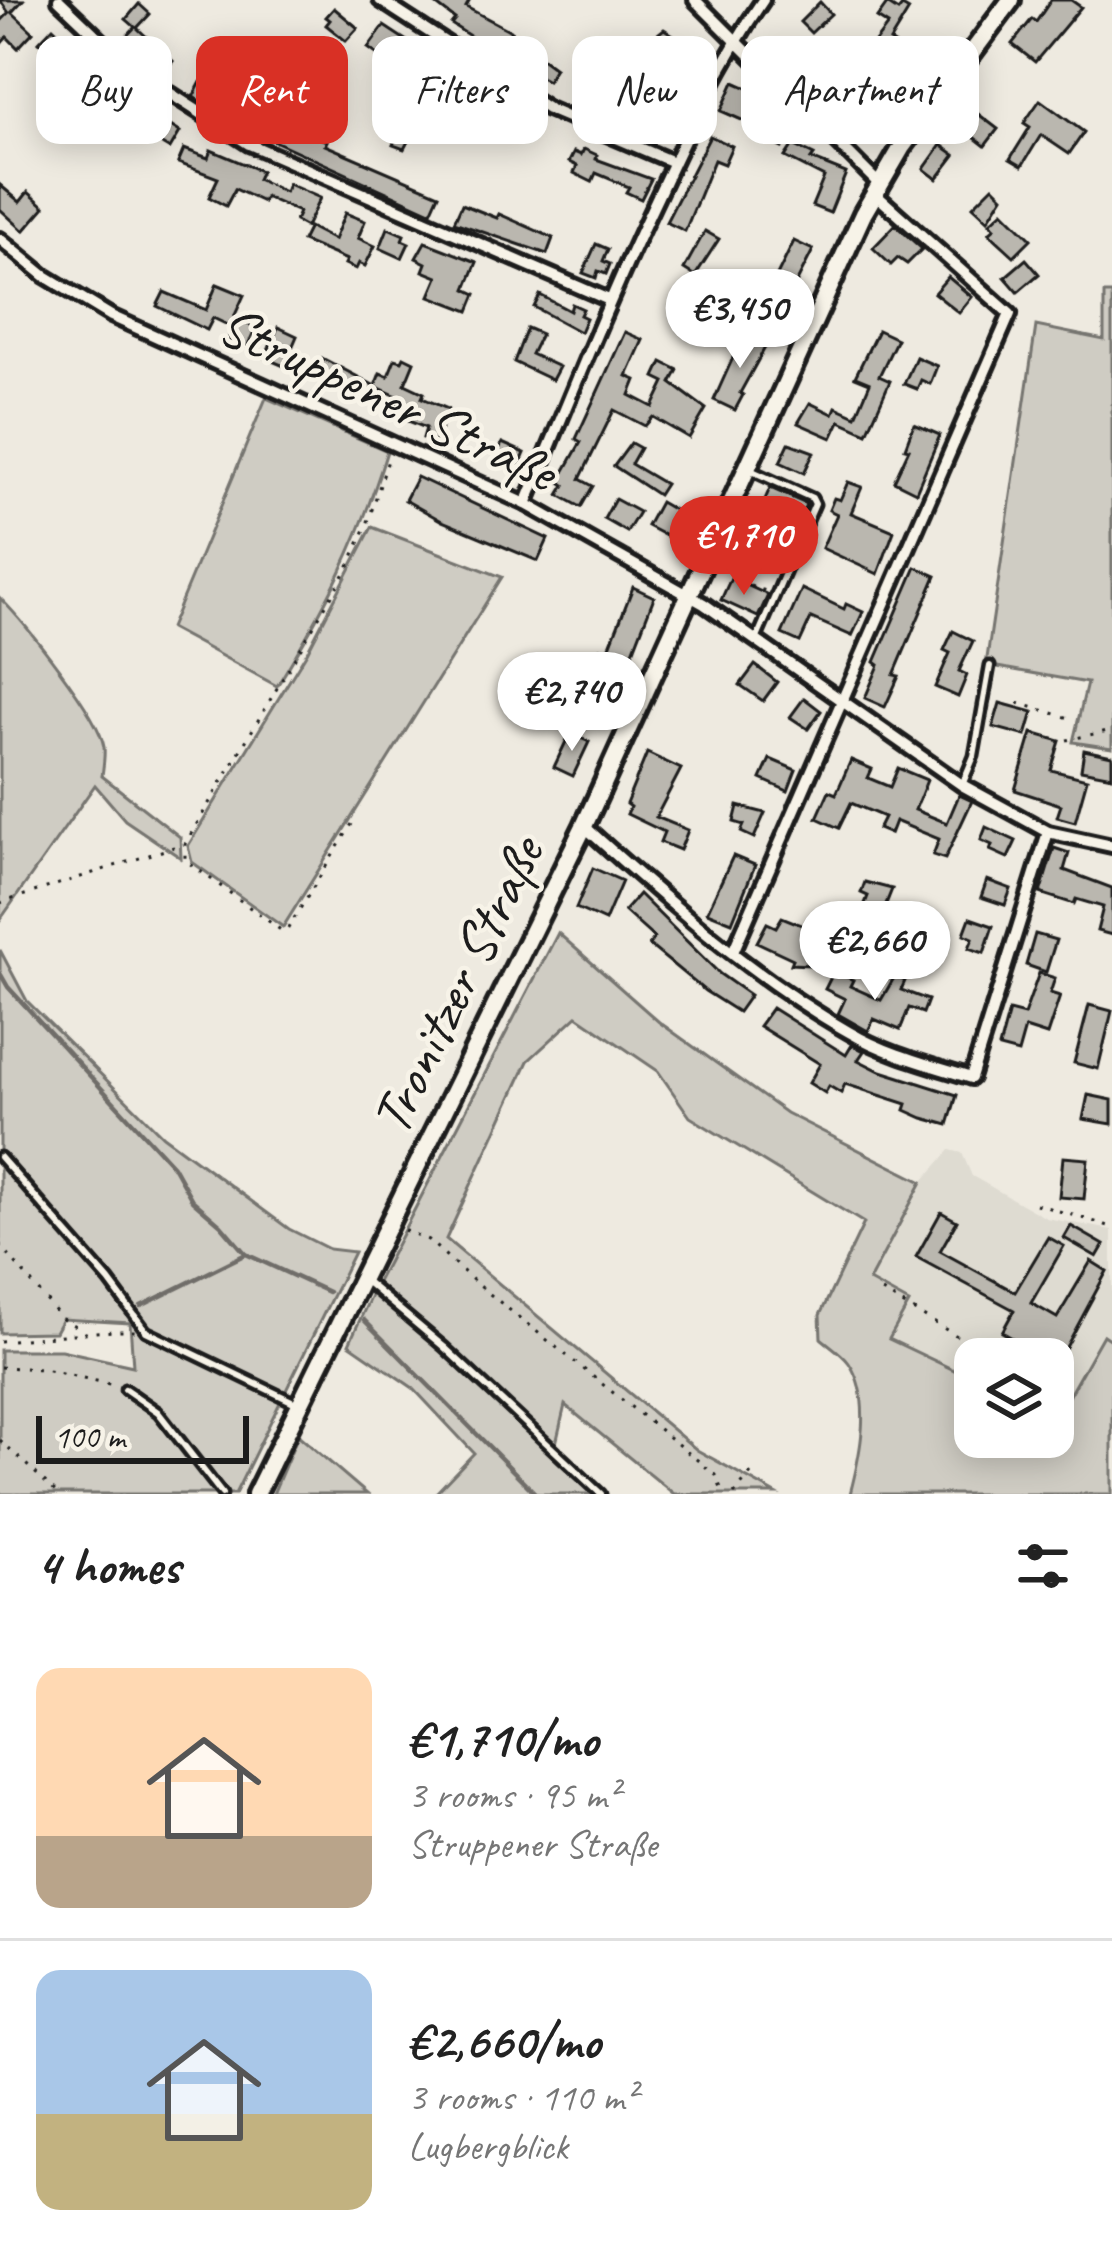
<!DOCTYPE html>
<html lang="en">
<head>
<meta charset="utf-8">
<style>
  body { margin:0; font-family:Caveat,sans-serif; background:#f6f6f6; color:#222; height:100vh; display:flex; flex-direction:column; font-size:45px; white-space:nowrap }
  * { box-sizing:border-box; margin:0 }
  p { font-size:39px; color:#767676 }
  .icon { flex:none; width:66px; height:66px; fill:none; stroke:currentColor; stroke-width:2; stroke-linecap:round; stroke-linejoin:round }
  .map { position:relative; height:1494px; overflow:hidden }
  .side { display:flex; flex-direction:column; background:#fff; flex:1 }
  .side>* { flex:none }
  .top-card { position:absolute; left:36px; top:36px; width:1041px; height:108px; display:flex; gap:24px }
  .buttons { position:absolute; left:954px; top:1338px; display:grid; gap:24px }
  .buttons a { display:grid; place-items:center; width:120px; height:120px; border-radius:24px; background:#fff; box-shadow:0 6px 30px #0003; font-size:60px }
  .scale { position:absolute; left:36px; bottom:30px; width:213px; box-sizing:border-box; padding-left:12px; border:6px solid #1c1c1c; border-top:0; font-size:33px; line-height:42px; white-space:nowrap; color:#1c1c1c; -webkit-text-stroke:9px #f7f3e8; paint-order:stroke }
  .price { position:absolute; translate:-50% -102px; padding:0 27px; border-radius:42px; background:#fff; color:#222; font-size:39px; line-height:78px; filter:drop-shadow(0 3px 6px #0008) }
  .price::after { content:''; position:absolute; left:50%; top:72px; width:36px; height:27px; margin-left:-18px; background:inherit; clip-path:polygon(0 0,100% 0,50% 100%) }
  .price.active { background:#d93025; color:#fff }
  ul { padding:0; list-style:none }
  li { display:flex; align-items:center; gap:36px; height:300px; padding:0 36px }
  li+li { border-top:3px solid #e0e0e0 }
  li span { display:grid; place-items:center; flex:none; width:336px; height:240px; border-radius:24px; color:#555 }
  li>.icon { margin-inline-start:auto }
  span .icon { width:144px; height:144px; fill:#fffc; stroke-width:1 }
  li b { font-size:51px }
  h2 { display:flex; justify-content:space-between; align-items:center; height:144px; padding:0 36px; font-size:51px }
  .tag { padding:0 42px; border-radius:24px; background:#fff; box-shadow:0 6px 30px #0003; font-size:42px; line-height:108px }
  .tag.active { background:#d93025; color:#fff }
  .map>svg:first-child { display:block }
  .built { fill:#dedbd1 }
  .green { fill:#cfccc3; stroke:#767470; stroke-width:3 }
  .lines { fill:none; stroke-linecap:round; stroke-linejoin:round }
  .stream { stroke:#6f6d69; stroke-width:4.5 }
  .building { fill:#bab7af; stroke:#1c1c1c; stroke-width:3 }
  .lane-casing { stroke:#1c1c1c; stroke-width:15 }
  .street-casing { stroke:#1c1c1c; stroke-width:20 }
  .secondary-casing { stroke:#1c1c1c; stroke-width:26 }
  .path { stroke:#1c1c1c; stroke-width:3; stroke-dasharray:3 9; stroke-linecap:butt }
  .lane { stroke:#f7f3e8; stroke-width:6 }
  .street { stroke:#f7f3e8; stroke-width:10 }
  .secondary { stroke:#f7f3e8; stroke-width:16 }
  .labels { text-anchor:middle; stroke-width:9; stroke-linejoin:round; paint-order:stroke }
  .street-label { font-size:57px; fill:#1c1c1c; stroke:#f7f3e8 }
</style>
</head>
<body>
<div class="map">
<svg width="1112" height="1494" viewBox="0 0 1112 1494">
  <rect width="100%" height="100%" fill="#eeeae0"/>
  <filter id="ink" filterUnits="userSpaceOnUse"><feTurbulence type="fractalNoise" baseFrequency=".00833" numOctaves="2"/><feDisplacementMap in="SourceGraphic" scale="24" xChannelSelector="R" yChannelSelector="G"/><feConvolveMatrix kernelMatrix="1 2 1 2 8 2 1 2 1" color-interpolation-filters="sRGB"/></filter>
  <g filter="url(#ink)">
    <!-- built -->
    <polygon class="built" points="950,1150 962,1153 972,1176 1046,1218 1112,1230 1112,1341 1102,1335 1056,1419 1053,1359 975,1359 975,1380 888,1339 869,1281 922,1182"/>
    <!-- green -->
    <g class="green">
      <polygon points="1104,294 1112,294 1112,748 1073,742 1087,683 986,665 1036,326 1104,340"/>
      <path d="M266,398L387,451C359,542 327,605 277,686L170,628Z"/>
      <polygon points="372,527 502,577 283,927 192,862 188,846 307,652"/>
      <path d="M0,598C25,623 99,715 104,747C105,756 103,768 102,776L180,837L181,858L125,820L95,785L0,920Z"/>
      <path d="M558,933L659,1022L786,1113L922,1182L869,1281L909,1303L889,1339L975,1380V1437H1053V1417L1056,1418L1103,1335L1112,1341V1494H850C860,1456 873,1399 849,1363C843,1354 829,1345 821,1338L820,1315L864,1223L690,1117L658,1071L577,1016L528,1061L446,1239L697,1450L776,1494H674L565,1405L555,1448L601,1494H435L474,1453L413,1388L349,1344L378,1280Z"/>
      <polygon points="0,950 27,1001 163,1136 289,1229 329,1249 354,1252 235,1494 0,1494 0,1350 61,1350 133,1366 130,1323 62,1319 55,1332 0,1333"/>
      <polygon points="298,1435 367,1494 273,1494"/>
    </g>
    <g class="lines">
      <!-- stream -->
      <g class="stream">
        <polyline points="0,973 8,987 173,1166 192,1200 221,1225 246,1254 328,1292"/>
        <polyline points="141,1306 246,1254"/>
        <polyline points="364,1320 536,1494"/>
      </g>
    </g>
    <!-- building -->
    <g class="building">
      <polygon points="0,0 23,0 12,12 33,32 18,48 7,37 0,45 0,22 9,13"/>
      <polygon points="430,0 470,0 466,7 511,31 496,53 451,24 455,19"/>
      <polygon points="1051,0 1071,0 1081,7 1035,62 1012,44 1032,19 1036,22"/>
      <polygon points="820,2 831,14 811,33 800,22"/>
      <polygon points="139,4 150,14 137,28 173,61 164,71 155,63 151,68 120,43 135,27 126,19"/>
      <polygon points="887,4 898,11 902,6 909,10 890,41 899,47 870,83 857,70 852,75 844,66 856,53 862,59 888,25 877,18"/>
      <polygon points="334,8 358,28 346,41 326,25 330,20 326,17"/>
      <polygon points="384,26 465,79 453,97 443,90 446,86 422,71 418,77 408,70 412,64 393,51 386,61 368,48"/>
      <polygon points="53,27 70,43 56,58 39,42"/>
      <polygon points="664,29 692,47 673,77 638,58 645,44"/>
      <polygon points="525,46 555,68 547,81 515,62"/>
      <polygon points="98,69 123,90 109,107 84,86"/>
      <polygon points="254,78 271,85 264,99 274,104 268,116 243,104 235,120 193,97 201,82 243,103"/>
      <polygon points="609,81 620,87 615,97 636,106 628,125 586,106 597,84 605,88"/>
      <polygon points="734,82 757,92 744,121 721,111"/>
      <polygon points="487,93 526,118 515,138 474,116"/>
      <polygon points="390,95 422,116 404,149 393,145 403,121 382,107"/>
      <polygon points="1040,100 1084,132 1069,154 1041,135 1022,166 1010,159 1030,127 1024,123"/>
      <polygon points="969,107 998,129 985,146 957,124"/>
      <polygon points="309,110 325,118 316,137 327,141 325,145 439,194 431,212 268,138 276,119 300,129"/>
      <polygon points="150,113 180,132 170,149 150,137 147,142 136,136"/>
      <polygon points="775,113 794,122 782,148 762,138"/>
      <polygon points="710,136 732,146 724,164 714,160 685,231 666,222"/>
      <polygon points="793,145 814,155 811,159 846,173 830,213 812,206 824,177 785,157"/>
      <polygon points="941,145 955,155 937,179 924,169"/>
      <polygon points="184,149 208,158 211,150 261,171 257,179 285,192 288,184 320,198 306,227 295,221 299,212 265,197 263,202 235,189 226,206 209,197 218,178 178,163"/>
      <polygon points="584,149 597,155 596,159 651,179 641,199 626,192 629,187 596,173 592,182 574,173 577,166 569,162 574,152 581,155"/>
      <polygon points="0,185 20,202 28,192 45,207 24,231 0,209"/>
      <polygon points="993,186 1003,196 988,220 973,206"/>
      <polygon points="462,204 497,218 499,214 553,238 547,254 454,222"/>
      <polygon points="1003,211 1031,239 1014,256 989,233 995,228 990,223"/>
      <polygon points="345,213 365,221 358,238 375,246 365,266 359,263 356,269 345,264 347,260 302,241 309,227 334,240"/>
      <polygon points="895,225 922,249 907,264 898,258 891,265 873,248"/>
      <polygon points="388,228 404,235 402,240 409,243 402,258 380,248"/>
      <polygon points="705,231 719,239 695,276 684,269"/>
      <polygon points="794,241 813,250 781,313 763,304"/>
      <polygon points="425,242 477,262 466,289 476,294 469,311 430,296 438,277 423,271 426,263 416,258"/>
      <polygon points="596,244 608,249 603,261 610,264 606,274 598,271 596,278 583,273"/>
      <polygon points="1026,259 1039,274 1018,292 1005,277"/>
      <polygon points="948,277 972,297 959,313 934,293"/>
      <polygon points="217,284 244,295 230,326 213,318 207,330 157,306 164,292 206,310"/>
      <polygon points="540,295 570,311 572,304 583,309 580,315 586,318 580,332 534,307"/>
      <polygon points="237,319 256,327 247,347 228,339"/>
      <polygon points="278,327 297,336 284,366 265,358"/>
      <polygon points="527,328 541,334 531,354 559,367 552,380 514,362"/>
      <polygon points="878,330 897,339 879,376 890,381 867,433 840,421 832,438 798,423 810,403 833,414 836,407 856,416 870,383 855,377"/>
      <polygon points="625,332 643,340 627,376 636,380 630,395 653,407 665,382 655,377 662,362 678,370 671,383 706,409 689,438 653,417 645,426 614,410 580,479 593,486 581,507 559,495 565,485 559,481 581,442 576,439"/>
      <polygon points="744,333 767,344 740,393 743,395 735,410 714,400"/>
      <polygon points="404,357 414,362 405,384 424,393 422,398 448,409 436,443 423,438 426,428 396,416 399,397 375,386 380,373 388,376 395,359 402,361"/>
      <polygon points="916,357 937,366 930,384 921,380 917,389 904,384"/>
      <polygon points="322,358 375,386 368,400 313,378"/>
      <polygon points="914,424 940,435 916,492 894,481 909,449 905,448"/>
      <polygon points="502,443 525,453 517,472 494,462"/>
      <polygon points="631,443 640,448 631,464 665,484 658,495 614,466"/>
      <polygon points="789,443 814,452 804,473 780,462"/>
      <polygon points="417,477 548,539 538,561 442,521 405,500"/>
      <polygon points="848,482 862,487 851,513 894,531 878,574 822,548 837,514 829,510 834,498 840,500"/>
      <polygon points="770,488 806,504 798,525 761,509"/>
      <polygon points="615,499 639,512 627,532 604,519"/>
      <polygon points="660,502 679,513 666,536 647,526"/>
      <polygon points="750,534 787,550 778,572 740,555"/>
      <polygon points="916,567 936,576 894,675 899,676 885,707 865,698 879,665 875,662"/>
      <polygon points="731,578 768,595 758,617 721,600"/>
      <polygon points="633,587 654,597 632,654 629,653 618,676 593,665 600,648 608,651"/>
      <polygon points="802,589 844,609 846,604 863,612 852,636 811,618 800,642 782,634"/>
      <polygon points="953,631 973,641 959,671 967,675 958,697 935,687 950,653 944,650"/>
      <polygon points="755,665 777,682 763,701 740,685"/>
      <polygon points="580,692 605,703 597,721 572,710"/>
      <polygon points="804,698 821,711 808,729 790,717"/>
      <polygon points="1000,703 1033,712 1026,736 993,727"/>
      <polygon points="570,733 589,742 573,776 554,767"/>
      <polygon points="1032,733 1060,741 1051,770 1087,779 1075,822 1057,817 1061,805 1015,790"/>
      <polygon points="1084,750 1112,756 1112,776 1081,770"/>
      <polygon points="647,753 681,769 656,817 688,830 680,850 660,842 664,832 627,814 630,807 626,804"/>
      <polygon points="770,759 796,770 788,791 761,779"/>
      <polygon points="851,760 872,769 868,778 890,787 898,768 927,780 915,810 947,823 959,795 972,801 945,859 933,855 939,839 895,821 890,834 878,829 884,817 851,803 839,828 817,818 829,791 836,794"/>
      <polygon points="738,806 765,813 754,838 741,832 744,825 734,822"/>
      <polygon points="986,827 1016,841 1008,858 990,850 992,845 981,840"/>
      <polygon points="1054,848 1069,853 1064,870 1112,888 1112,935 1097,931 1103,907 1076,899 1074,904 1040,893"/>
      <polygon points="733,856 755,865 732,922 707,912"/>
      <polygon points="593,868 622,881 605,921 576,908"/>
      <polygon points="987,880 1011,889 1005,905 981,897"/>
      <polygon points="865,882 892,889 874,934 856,927 868,896 861,893"/>
      <polygon points="639,894 720,974 750,995 738,1012 705,991 649,945 654,938 624,911"/>
      <polygon points="829,909 842,915 824,960 813,959 810,965 791,964 793,959 757,942 767,923 776,927 782,917 819,932"/>
      <polygon points="970,918 993,926 984,953 969,948 973,938 964,934"/>
      <polygon points="1035,934 1056,940 1046,972 1026,965"/>
      <polygon points="834,971 853,980 850,986 881,1000 895,976 905,981 901,990 928,1000 923,1013 909,1008 900,1030 874,1019 868,1031 838,1014 845,999 825,989"/>
      <polygon points="1039,973 1055,978 1050,993 1060,996 1047,1035 1025,1028 1018,1053 999,1048 1009,1011 1024,1015"/>
      <polygon points="1089,1005 1112,1011 1098,1069 1074,1063"/>
      <polygon points="772,1008 846,1055 852,1045 864,1051 858,1060 878,1070 957,1095 948,1125 923,1118 905,1110 907,1104 870,1092 845,1084 841,1093 829,1086 825,1093 809,1083 820,1064 759,1026"/>
      <polygon points="1088,1095 1112,1100 1112,1124 1083,1119"/>
      <polygon points="1063,1157 1088,1159 1084,1199 1059,1197"/>
      <polygon points="941,1212 957,1221 940,1251 1015,1292 1048,1237 1064,1246 1031,1303 1057,1318 1091,1261 1107,1271 1057,1364 1002,1332 1014,1310 916,1257"/>
      <polygon points="1071,1226 1104,1245 1097,1257 1064,1238"/>
    </g>
    <g class="lines">
      <!-- lane casing -->
      <g class="lane-casing">
        <g id="lane">
          <polyline points="750,470 812,498 815,504 757,638"/>
          <polyline points="962,785 974,756 990,666"/>
          <polyline points="0,1157 109,1281 146,1331 300,1405"/>
          <polyline points="363,1279 444,1347 601,1494"/>
          <polyline points="125,1389 158,1412 222,1494"/>
        </g>
      </g>
      <!-- street casing -->
      <g class="street-casing">
        <g id="street">
          <polyline points="59,0 129,67 249,144 609,300"/>
          <polyline points="380,0 548,109 673,162"/>
          <polyline points="695,0 878,183"/>
          <polyline points="0,239 45,276 111,316 526,504 704,604 962,785 1048,832 1112,846"/>
          <path d="M526,504C569,400 610,297 658,196C689,129 721,61 763,0"/>
          <path d="M584,826C666,900 752,977 849,1032C886,1054 930,1065 971,1078L1048,832"/>
          <polyline points="733,952 1010,314 874,193"/>
        </g>
      </g>
      <!-- secondary casing -->
      <g class="secondary-casing">
        <polyline id="secondary" points="256,1494 584,826 863,214 902,147 1011,0"/>
      </g>
      <!-- path -->
      <g class="path">
        <polyline points="769,541 771,538 788,545"/>
        <polyline points="750,586 769,592"/>
        <polyline points="1018,703 1073,719"/>
        <polyline points="1067,740 1112,730"/>
        <polyline points="352,824 287,930 282,931 185,860 185,844 348,568 367,525 389,457"/>
        <polyline points="0,903 183,844"/>
        <polyline points="1036,1204 1112,1227"/>
        <polyline points="404,1230 428,1240 476,1283 716,1475 723,1494"/>
        <polyline points="0,1245 62,1319 81,1329"/>
        <polyline points="882,1292 962,1339 973,1340 983,1334"/>
        <path d="M0,1341C46,1338 89,1330 135,1331"/>
        <polyline points="0,1367 44,1369 118,1386"/>
        <polyline points="0,1440 58,1494"/>
        <polyline points="734,1494 751,1473"/>
      </g>
      <!-- lane -->
      <use href="#lane" class="lane"/>
      <!-- street -->
      <use href="#street" class="street"/>
      <!-- secondary -->
      <use href="#secondary" class="secondary"/>
    </g>
  </g>
  <g class="labels">
    <!-- street labels -->
    <g class="street-label">
      <text transform="translate(388 397) rotate(25)" y="20">Struppener Straße</text>
      <text transform="translate(456 985) rotate(-64)" y="20">Tronitzer Straße</text>
    </g>
  </g>
</svg>
<div class="buttons">
<a><svg class="icon" aria-label="layers" viewBox="0 0 24 24"><path d="M12 4l9 5-9 5-9-5zM3 14l9 5 9-5"/></svg></a>
</div>
<div class="scale">100 m</div>
<b class="price" style="left:740px;top:371px">€3,450</b>
<b class="price active" style="left:744px;top:598px">€1,710</b>
<b class="price" style="left:572px;top:754px">€2,740</b>
<b class="price" style="left:875px;top:1003px">€2,660</b>
<div class="top-card">
<a class="tag">Buy</a>
<a class="tag active">Rent</a>
<a class="tag">Filters</a>
<a class="tag">New</a>
<a class="tag">Apartment</a>
</div>
</div>
<section class="side">
<h2>4 homes<svg class="icon" aria-label="filters" viewBox="0 0 24 24"><path d="M4 7h16M4 17h16"/><circle cx="9" cy="7" r="2"/><circle cx="15" cy="17" r="2"/></svg></h2>
<ul>
<li><span style="background:linear-gradient(#ffd9b3 70%,#b9a48a 0)"><svg class="icon" aria-label="home" viewBox="0 0 24 24"><path d="M3 11l9-7 9 7M6 9v11h12V9"/></svg></span><div><b>€1,710/mo</b><p>3 rooms · 95 m²</p><p>Struppener Straße</p></div></li>
<li><span style="background:linear-gradient(#a9c7e8 60%,#c2b280 0)"><svg class="icon" aria-label="home" viewBox="0 0 24 24"><path d="M3 11l9-7 9 7M6 9v11h12V9"/></svg></span><div><b>€2,660/mo</b><p>3 rooms · 110 m²</p><p>Lugbergblick</p></div></li>
</ul>
</section>
</body>
</html>
